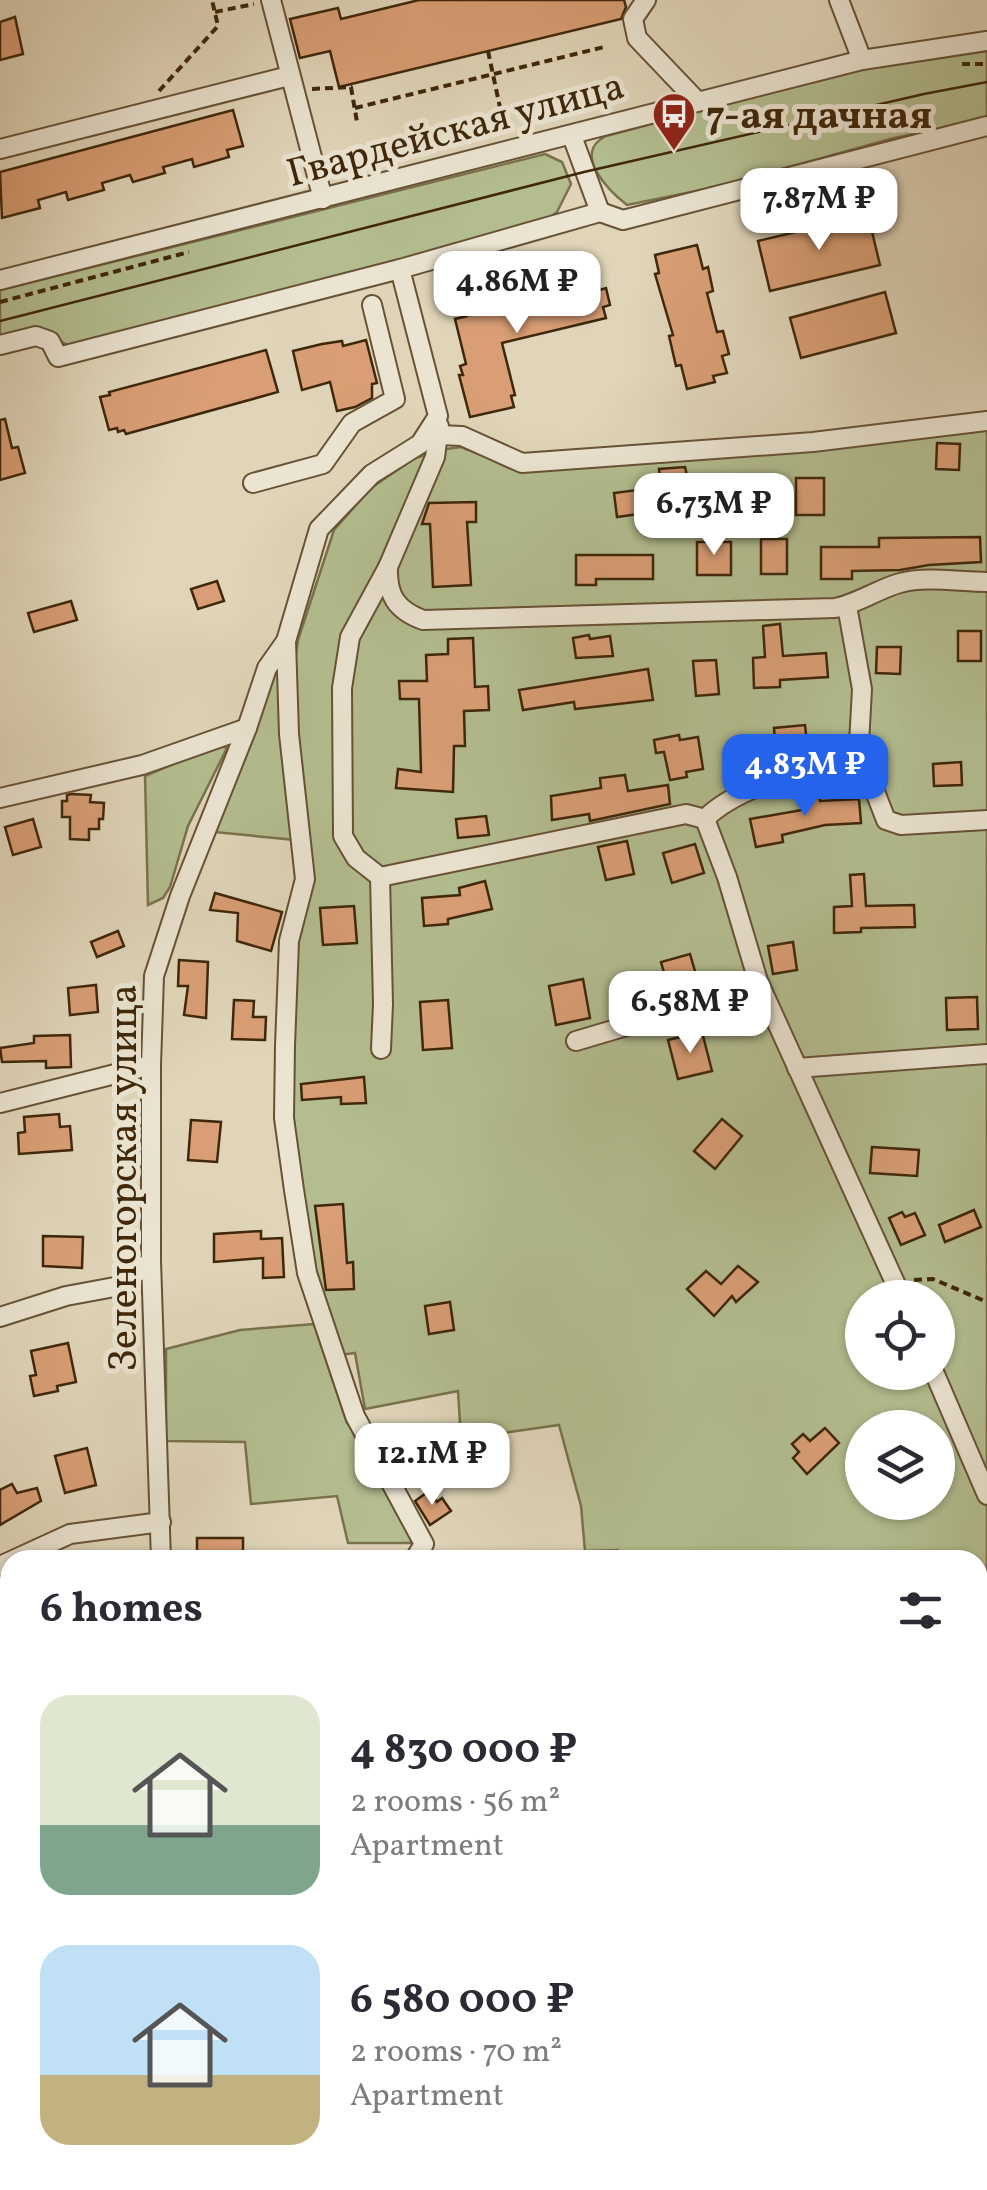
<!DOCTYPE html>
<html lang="en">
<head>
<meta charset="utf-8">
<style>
  body { margin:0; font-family:Vollkorn,serif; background:#f7f7f7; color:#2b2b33; height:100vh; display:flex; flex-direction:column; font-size:38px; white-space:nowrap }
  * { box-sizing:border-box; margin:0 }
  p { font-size:32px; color:#7c7c81 }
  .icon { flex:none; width:55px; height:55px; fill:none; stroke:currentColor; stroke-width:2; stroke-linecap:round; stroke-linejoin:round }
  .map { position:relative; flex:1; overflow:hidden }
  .details { position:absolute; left:0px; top:1550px; width:988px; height:640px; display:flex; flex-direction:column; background:#fff; border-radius:30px 30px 0 0; box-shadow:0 2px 8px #0004 }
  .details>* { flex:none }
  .tools { position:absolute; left:845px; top:1280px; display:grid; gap:20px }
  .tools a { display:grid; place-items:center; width:110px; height:110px; border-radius:50%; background:#fff; box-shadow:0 2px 8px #0004; font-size:50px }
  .price { position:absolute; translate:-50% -85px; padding:0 22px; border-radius:20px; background:#fff; color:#222; font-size:32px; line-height:65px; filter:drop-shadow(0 2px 5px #0008) }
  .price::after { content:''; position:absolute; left:50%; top:60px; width:30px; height:22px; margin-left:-15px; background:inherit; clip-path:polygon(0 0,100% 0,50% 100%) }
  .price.current { background:#2563eb; color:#fff }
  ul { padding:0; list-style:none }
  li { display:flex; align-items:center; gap:30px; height:250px; padding:0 40px }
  li span { display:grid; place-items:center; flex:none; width:280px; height:200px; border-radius:30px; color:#555 }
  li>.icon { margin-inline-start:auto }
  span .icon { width:120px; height:120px; fill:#fffc; stroke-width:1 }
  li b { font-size:42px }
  h2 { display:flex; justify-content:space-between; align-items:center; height:120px; padding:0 40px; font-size:42px }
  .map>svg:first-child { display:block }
  .green { fill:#b3bd8f; stroke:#79724c; stroke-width:2.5; fill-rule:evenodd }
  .building { fill:#d99e75; stroke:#3f270a; stroke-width:2.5 }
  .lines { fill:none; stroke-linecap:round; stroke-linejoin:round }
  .minor-casing { stroke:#675236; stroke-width:22 }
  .path { stroke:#3f270a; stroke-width:4; stroke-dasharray:8 5; stroke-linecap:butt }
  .minor { stroke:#ebe4d2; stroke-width:18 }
  .tram { stroke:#3f270a; stroke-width:2.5 }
  .labels { text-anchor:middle; stroke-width:10; stroke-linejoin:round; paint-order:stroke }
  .poi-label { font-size:40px; font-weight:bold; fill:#3f270a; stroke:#ebe4d2; text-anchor:start }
  .street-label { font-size:40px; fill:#3f270a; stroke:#ebe4d2 }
</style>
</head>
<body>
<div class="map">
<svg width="987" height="2190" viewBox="0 0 987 2190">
  <rect width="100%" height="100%" fill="#e0d5b9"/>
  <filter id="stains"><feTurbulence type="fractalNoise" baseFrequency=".002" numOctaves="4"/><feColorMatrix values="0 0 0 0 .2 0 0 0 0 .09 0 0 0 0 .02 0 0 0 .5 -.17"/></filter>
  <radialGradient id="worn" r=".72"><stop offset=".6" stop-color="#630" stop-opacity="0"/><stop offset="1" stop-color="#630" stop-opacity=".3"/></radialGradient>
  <!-- green -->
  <g class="green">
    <path d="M987,51V119L894,138L721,186L627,205C609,191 571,153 606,136L848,72L958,52Z"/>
    <path d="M545,154L562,162L571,184L557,212L542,223L75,347C64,345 61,341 52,335C37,325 16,334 0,338V290Z"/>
    <path d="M987,428V2190H685L684,2180H978V1560H622L618,1550L585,1551L581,1506L559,1425L461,1439L458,1391L365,1409L355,1353L340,1355L320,1303L291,1135V1045L300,914L295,734L294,667L298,640L334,530L371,488L415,458L446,449L461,447L512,467ZM862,1298H938V1372H862ZM862,1428H938V1502H862Z"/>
    <polygon points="278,670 284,670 296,840 214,832 270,677"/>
    <polygon points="218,745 227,748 188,826 170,887 163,898 148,905 145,776"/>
    <polygon points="314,1324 347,1423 359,1438 409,1527 412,1543 348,1543 337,1496 251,1504 245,1442 166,1441 166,1349 240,1330"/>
    <polygon points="395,2180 680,2180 681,2190 387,2190"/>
  </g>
  <!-- building -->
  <g class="building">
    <polygon points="419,0 624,0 626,7 621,19 339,87 330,51 300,58 290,19 338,8 341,19"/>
    <polygon points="15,17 23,54 0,60 0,22"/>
    <polygon points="233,110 243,146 227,150 229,157 194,167 192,159 163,167 165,173 133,182 130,175 102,183 104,190 68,200 66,192 38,200 40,208 2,218 0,172"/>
    <polygon points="868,215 880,265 770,291 758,241"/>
    <polygon points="697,245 703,269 708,267 713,291 707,293 717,332 723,331 729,354 722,356 727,373 713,376 715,382 687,389 681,365 676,366 669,336 673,335 655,274 659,273 655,255"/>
    <polygon points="586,279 588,285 598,283 600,290 606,288 610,305 603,307 606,318 502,343 515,395 511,396 514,407 470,417 459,375 463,375 460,366 466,364 455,319 467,316 465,309"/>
    <polygon points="885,292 896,333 801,358 790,318"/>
    <polygon points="366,340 377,383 372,384 372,398 355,407 337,411 330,382 302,390 293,351 322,344 342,341 343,346"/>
    <polygon points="266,350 278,392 126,434 124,430 118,432 117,428 109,430 100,397 110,395 109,392"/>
    <polygon points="5,419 12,448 18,447 25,473 0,480 0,420"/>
    <polygon points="937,443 960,444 959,470 936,469"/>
    <polygon points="685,467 693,501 645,506 646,513 617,517 614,493 661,487 659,469"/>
    <rect x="796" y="478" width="28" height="37"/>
    <polygon points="476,502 476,522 467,522 471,585 433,587 430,524 422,524 429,503"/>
    <polygon points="980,537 981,562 929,565 900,570 852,571 852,579 821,579 821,547 879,547 879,538"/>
    <rect x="761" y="539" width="26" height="35"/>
    <rect x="697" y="542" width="34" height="33"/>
    <polygon points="576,555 653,555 653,579 596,579 596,585 576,585"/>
    <polygon points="217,581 224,601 198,609 191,589"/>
    <polygon points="71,601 77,620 34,632 28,613"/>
    <polygon points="780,624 783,656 826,653 828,677 780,680 780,687 754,688 753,658 765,657 763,626"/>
    <rect x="958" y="631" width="23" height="30"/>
    <polygon points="589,635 590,639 610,636 613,656 576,658 573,638"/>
    <polygon points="473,638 475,687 488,686 489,710 464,711 465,746 454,746 453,792 396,788 398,769 421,772 419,699 400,699 399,681 427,681 426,655 448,654 448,639"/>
    <polygon points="877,647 901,647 900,674 876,673"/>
    <polygon points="716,660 719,694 696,696 693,661"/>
    <polygon points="648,669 653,700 575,709 574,702 523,710 519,690"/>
    <polygon points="805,725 808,752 776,755 774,728"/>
    <polygon points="679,735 680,740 698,737 703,769 686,772 687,777 670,780 664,752 656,753 654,740"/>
    <polygon points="961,762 962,785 934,786 933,764"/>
    <polygon points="625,775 628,791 668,785 670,804 590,821 589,814 552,820 551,796 601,788 600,778"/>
    <polygon points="71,794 91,795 90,802 104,803 103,819 99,819 99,829 89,829 89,840 70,839 70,817 62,817 62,801 67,801 67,795"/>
    <polygon points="819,795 820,801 859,799 861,823 825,825 782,835 783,842 756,847 750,819 802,810 800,799"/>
    <polygon points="486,816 489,835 458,838 456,819"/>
    <polygon points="33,819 41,847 13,855 5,827"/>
    <polygon points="627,841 634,874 606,880 598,847"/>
    <polygon points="695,844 704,873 672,883 663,853"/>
    <polygon points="864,874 866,906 914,905 915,927 861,928 861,932 834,933 834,907 852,906 850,875"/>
    <polygon points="485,881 492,909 448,919 448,924 424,926 422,898 460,895 459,888"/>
    <polygon points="215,893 282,912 271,951 237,941 238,913 210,910"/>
    <polygon points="354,906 357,943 323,945 320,908"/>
    <polygon points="118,931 124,946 97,957 91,942"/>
    <polygon points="793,942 797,970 773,974 768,946"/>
    <polygon points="690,954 699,985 670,994 661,962"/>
    <polygon points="179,960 208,962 206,1018 184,1015 188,986 178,986"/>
    <polygon points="583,979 590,1018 556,1025 549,986"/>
    <polygon points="96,985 98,1012 70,1015 68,988"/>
    <polygon points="977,997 978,1029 947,1030 946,998"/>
    <polygon points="234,1000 254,1001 253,1017 266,1017 265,1040 232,1039"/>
    <polygon points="448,1000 452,1048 423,1050 420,1002"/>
    <polygon points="702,1032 712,1071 678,1079 668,1040"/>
    <polygon points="70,1035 71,1067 46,1068 46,1061 2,1062 0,1048 34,1043 34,1036"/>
    <polygon points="364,1077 366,1103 341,1104 341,1097 302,1100 301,1084"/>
    <polygon points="59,1114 60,1127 70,1126 72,1150 19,1154 18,1133 25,1132 24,1117"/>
    <polygon points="722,1119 742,1136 715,1169 694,1151"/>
    <polygon points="191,1120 221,1122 217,1162 188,1160"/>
    <polygon points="872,1147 919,1150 917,1176 870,1173"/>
    <polygon points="343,1204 347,1263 353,1262 354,1289 326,1290 315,1206"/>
    <polygon points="974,1210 981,1227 945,1242 939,1225"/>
    <polygon points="902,1212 905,1217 915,1213 925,1235 901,1245 889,1218"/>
    <polygon points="261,1231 261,1239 282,1238 284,1277 263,1278 263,1258 214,1262 214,1234"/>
    <polygon points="43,1236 83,1237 82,1268 43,1266"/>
    <polygon points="738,1266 758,1282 736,1302 732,1296 714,1316 687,1289 706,1271 721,1284"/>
    <polygon points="450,1302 454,1330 429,1334 425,1306"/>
    <polygon points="68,1343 76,1382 57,1386 58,1391 34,1396 30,1376 36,1375 31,1351"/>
    <polygon points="825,1428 839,1443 807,1474 793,1458 799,1452 792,1444 803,1434 810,1441"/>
    <polygon points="87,1448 96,1485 65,1493 55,1456"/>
    <polygon points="12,1484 17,1493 37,1488 41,1501 0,1525 0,1490"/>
    <polygon points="429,1491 437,1502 442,1498 451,1511 430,1525 415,1501"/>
    <rect x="197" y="1538" width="46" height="22"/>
  </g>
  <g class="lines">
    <!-- minor casing -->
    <g class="minor-casing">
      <g id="minor">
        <polyline points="271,0 323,199"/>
        <polyline points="646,0 633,19 637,38 697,101"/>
        <polyline points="839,0 862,60"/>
        <polyline points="572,136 600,212"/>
        <polyline points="0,149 289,76"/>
        <polyline points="0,280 862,60 987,41"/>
        <polyline points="0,345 36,336 50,341 58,357 400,269"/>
        <polyline points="439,435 462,436 522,463 813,442 987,421"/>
        <polyline points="253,483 323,464 352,423 395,399 372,305"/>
        <path d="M388,567C387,595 396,610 423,620L835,608C857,604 878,589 900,583C926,576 960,582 987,582"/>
        <polyline points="847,606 862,689 858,762"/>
        <polyline points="0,798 142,765 247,728"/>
        <polyline points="705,819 727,877 758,981 902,1298"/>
        <path d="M705,819C735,788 815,764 858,762L867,771L886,820L901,825L987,820"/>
        <polyline points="380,877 356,858 343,836 342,688 350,637 388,567 435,457 439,426"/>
        <polyline points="380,877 686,814 705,819"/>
        <polyline points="380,877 383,1004 381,1049"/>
        <polyline points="576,1041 714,1000 758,981"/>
        <polyline points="797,1068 987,1054"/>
        <polyline points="0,1103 151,1065"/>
        <polyline points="0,1317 66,1296 120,1286 151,1261"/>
        <polyline points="934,1372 987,1495"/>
        <polyline points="161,1560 151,1261 151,1065 154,976 180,896 247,728 267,668 286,641"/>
        <polyline points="414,1560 424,1544 355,1416 307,1273 294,1190 284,1118 285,1046 289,941 305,879 289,734 286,641 319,529 372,474 420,444 438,416 400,269 600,212 623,220 987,126"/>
        <polyline points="0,1566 70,1534 161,1522"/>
        <polyline points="0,2024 10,2006"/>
        <polyline points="376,2190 384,2180"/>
        <polyline points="564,2190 564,2180"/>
      </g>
    </g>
    <!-- path -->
    <g class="path">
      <polyline points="215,12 254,4"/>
      <polyline points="488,51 505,131"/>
      <polyline points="962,64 987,64"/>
      <polyline points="312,89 351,87 357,122"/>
      <polyline points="159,91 218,26 212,0"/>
      <polyline points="355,108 604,47"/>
      <polyline points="0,302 189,252"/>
      <polyline points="914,1280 933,1279 987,1302"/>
    </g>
    <!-- minor -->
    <use href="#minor" class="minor"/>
    <!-- tram -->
    <polyline class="tram" points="0,321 584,172 924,94 987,82"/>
  </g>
  <!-- icons -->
  <defs>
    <g id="bus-pin" transform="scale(2.25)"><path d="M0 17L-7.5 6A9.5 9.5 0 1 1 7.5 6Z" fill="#8f2418" stroke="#ebe4d2"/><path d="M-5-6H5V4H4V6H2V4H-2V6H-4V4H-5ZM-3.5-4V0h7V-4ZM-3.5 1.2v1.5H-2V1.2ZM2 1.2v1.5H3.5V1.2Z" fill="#fff"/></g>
  </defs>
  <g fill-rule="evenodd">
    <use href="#bus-pin" x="674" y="114"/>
  </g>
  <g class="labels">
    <!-- poi labels -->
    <g class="poi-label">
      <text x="706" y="128">7-ая дачная</text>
    </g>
    <!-- street labels -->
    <g class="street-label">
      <text transform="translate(455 128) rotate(-15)" y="14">Гвардейская улица</text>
      <text transform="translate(122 1178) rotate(-90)" y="14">Зеленогорская улица</text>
    </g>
  </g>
  <rect width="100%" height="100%" filter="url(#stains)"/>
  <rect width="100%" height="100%" fill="url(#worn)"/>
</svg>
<div class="tools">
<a><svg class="icon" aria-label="locate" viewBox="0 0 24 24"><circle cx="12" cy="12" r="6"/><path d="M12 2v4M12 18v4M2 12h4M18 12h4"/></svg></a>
<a><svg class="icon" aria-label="layers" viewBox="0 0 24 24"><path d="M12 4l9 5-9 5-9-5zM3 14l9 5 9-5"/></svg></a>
</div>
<b class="price" style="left:819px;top:253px">7.87M ₽</b>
<b class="price" style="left:517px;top:336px">4.86M ₽</b>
<b class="price" style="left:714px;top:558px">6.73M ₽</b>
<b class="price current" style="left:805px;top:819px">4.83M ₽</b>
<b class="price" style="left:690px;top:1056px">6.58M ₽</b>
<b class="price" style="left:432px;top:1508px">12.1M ₽</b>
<section class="details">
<h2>6 homes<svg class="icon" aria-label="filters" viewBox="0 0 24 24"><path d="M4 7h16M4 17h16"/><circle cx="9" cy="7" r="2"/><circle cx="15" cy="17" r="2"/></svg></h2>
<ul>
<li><span style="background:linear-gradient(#dfe7d0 65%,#7fa58c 0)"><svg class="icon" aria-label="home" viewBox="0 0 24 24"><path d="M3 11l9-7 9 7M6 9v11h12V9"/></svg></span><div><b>4 830 000 ₽</b><p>2 rooms · 56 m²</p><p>Apartment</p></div></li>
<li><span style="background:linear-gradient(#bfe0f5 65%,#c2b280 0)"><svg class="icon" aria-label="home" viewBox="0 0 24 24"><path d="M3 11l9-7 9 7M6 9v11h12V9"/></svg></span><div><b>6 580 000 ₽</b><p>2 rooms · 70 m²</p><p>Apartment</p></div></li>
</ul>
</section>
</div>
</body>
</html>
